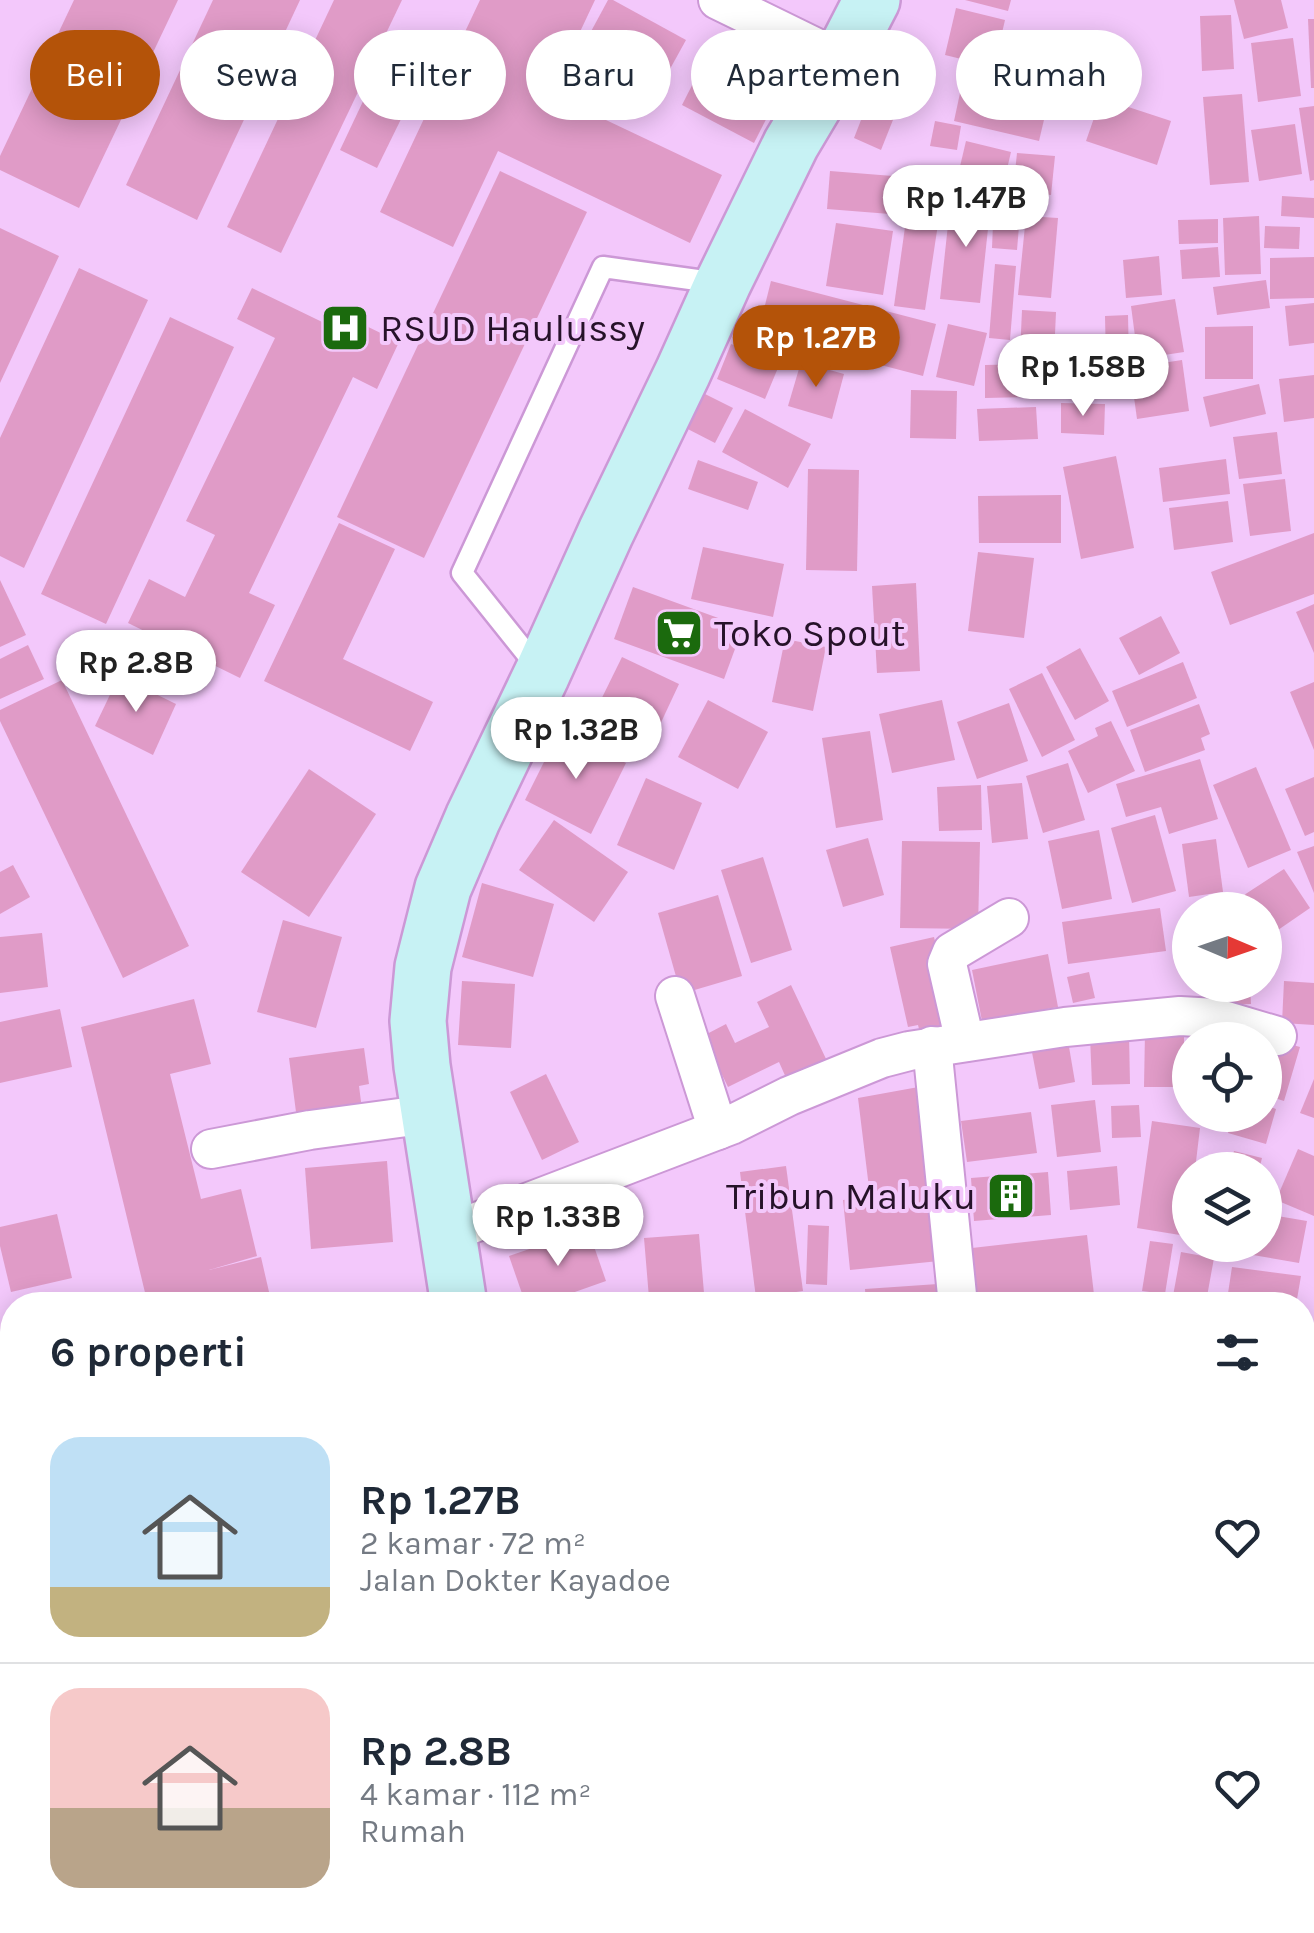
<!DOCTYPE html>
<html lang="id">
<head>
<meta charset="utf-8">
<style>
  body { margin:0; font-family:Karla,sans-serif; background:#f6f6f7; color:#1f2937; height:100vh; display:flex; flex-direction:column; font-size:38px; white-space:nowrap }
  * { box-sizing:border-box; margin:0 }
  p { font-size:32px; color:#747a83 }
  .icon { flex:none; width:55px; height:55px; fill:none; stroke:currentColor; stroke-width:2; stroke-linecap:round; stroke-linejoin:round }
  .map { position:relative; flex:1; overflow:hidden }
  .drawer { position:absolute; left:0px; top:1292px; width:1315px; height:642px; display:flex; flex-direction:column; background:#fff; border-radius:40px 40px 0 0; box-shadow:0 5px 25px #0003 }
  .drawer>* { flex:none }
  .hud { position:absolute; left:30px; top:30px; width:1255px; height:90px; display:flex; gap:20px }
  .needle { width:65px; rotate:92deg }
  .controls { position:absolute; left:1172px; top:892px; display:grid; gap:20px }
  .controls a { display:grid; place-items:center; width:110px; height:110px; border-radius:50%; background:#fff; box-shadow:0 5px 25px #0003; font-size:50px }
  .price { position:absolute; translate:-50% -85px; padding:0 22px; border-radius:35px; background:#fff; color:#222; font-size:32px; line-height:65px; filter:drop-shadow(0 2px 5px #0008) }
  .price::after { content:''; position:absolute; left:50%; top:60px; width:30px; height:22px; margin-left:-15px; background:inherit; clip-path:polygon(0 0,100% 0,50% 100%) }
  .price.on { background:#b45309; color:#fff }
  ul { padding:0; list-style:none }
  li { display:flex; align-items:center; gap:30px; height:250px; padding:0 50px }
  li+li { border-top:2px solid #e0e1e3 }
  li span { display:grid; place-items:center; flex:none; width:280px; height:200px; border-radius:30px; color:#555 }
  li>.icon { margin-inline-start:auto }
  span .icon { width:120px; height:120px; fill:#fffc; stroke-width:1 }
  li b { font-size:42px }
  h2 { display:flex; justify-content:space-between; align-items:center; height:120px; padding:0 50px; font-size:42px }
  .tag { padding:0 35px; border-radius:45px; background:#fff; box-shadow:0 5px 25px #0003; font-size:35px; line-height:90px }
  .tag.on { background:#b45309; color:#fff }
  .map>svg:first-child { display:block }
  .building { fill:#e09bc7 }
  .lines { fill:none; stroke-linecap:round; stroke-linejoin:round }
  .lane-casing { stroke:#cc98d6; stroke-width:25 }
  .street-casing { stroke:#cc98d6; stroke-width:42 }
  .secondary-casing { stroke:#cc98d6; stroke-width:60 }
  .lane { stroke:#fff; stroke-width:20 }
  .street { stroke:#fff; stroke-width:38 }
  .secondary { stroke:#c7f2f4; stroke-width:55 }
  .labels { text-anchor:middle; stroke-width:8; stroke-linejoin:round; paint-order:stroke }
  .poi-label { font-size:38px; fill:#261229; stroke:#f3c8fb; text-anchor:start }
</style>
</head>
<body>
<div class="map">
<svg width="1314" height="1933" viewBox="0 0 1314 1933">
  <rect width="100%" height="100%" fill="#f3c8fb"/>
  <!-- building -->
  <g class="building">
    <polygon points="74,0 178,0 79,208 0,170 0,156"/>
    <polygon points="213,0 300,0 197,220 126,185"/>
    <polygon points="334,0 402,0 281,253 227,227"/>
    <polygon points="480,0 595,0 562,70 541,60 530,84 722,175 690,243 498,151 453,247 380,212"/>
    <polygon points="608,0 613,0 686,40 644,116 568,74"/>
    <polygon points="965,0 1011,0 1008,11"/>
    <polygon points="1234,0 1281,0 1288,28 1244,39"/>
    <polygon points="956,8 1005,20 994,67 945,55"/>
    <polygon points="1231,15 1234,69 1202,71 1200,16"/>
    <polygon points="1308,19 1314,19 1314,88 1311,88"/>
    <polygon points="1293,38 1301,96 1258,102 1251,43"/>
    <polygon points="715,40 787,78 754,143 682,105"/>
    <polygon points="890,46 918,57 881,150 854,138"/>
    <polygon points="965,70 1051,90 1039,141 954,121"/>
    <polygon points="1242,94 1249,182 1210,185 1203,97"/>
    <polygon points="366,95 404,113 377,168 340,150"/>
    <polygon points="1101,98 1171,121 1157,165 1086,141"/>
    <polygon points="1314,106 1314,180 1310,181 1299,108"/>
    <polygon points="935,121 961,126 957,150 930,146"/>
    <polygon points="1295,124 1302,174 1259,181 1251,130"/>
    <polygon points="966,141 1011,152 1003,186 958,175"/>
    <polygon points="1017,153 1055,156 1051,195 1013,191"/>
    <polygon points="500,171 587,212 424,558 337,517"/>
    <polygon points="830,171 918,178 915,216 827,209"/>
    <polygon points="1282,196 1314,198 1314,218 1281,216"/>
    <polygon points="951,197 991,201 980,303 940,299"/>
    <polygon points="1026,216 1058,218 1051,298 1018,295"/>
    <polygon points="1259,216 1261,274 1225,275 1223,218"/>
    <polygon points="1218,219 1218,243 1179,244 1178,220"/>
    <polygon points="906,220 938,224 925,310 894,306"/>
    <polygon points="836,223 893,231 883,295 826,286"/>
    <polygon points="993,224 1019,226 1017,250 992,248"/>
    <polygon points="1265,226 1300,227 1299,249 1264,248"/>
    <polygon points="0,228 59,256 0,383"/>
    <polygon points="1218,247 1220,277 1182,279 1180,250"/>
    <polygon points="1159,256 1162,295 1126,298 1123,260"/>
    <polygon points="1314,257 1314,298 1270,299 1270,258"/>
    <polygon points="995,264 1016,266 1010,340 989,338"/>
    <polygon points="79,268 148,300 24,568 0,556 0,438"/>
    <polygon points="1266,280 1270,308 1217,315 1213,287"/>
    <polygon points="771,281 936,324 923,376 758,333"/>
    <polygon points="252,288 347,334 354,320 399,342 377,389 353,377 249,593 275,605 240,678 128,623 149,579 185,597 215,535 186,521 275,338 237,319"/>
    <polygon points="1175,299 1184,352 1138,359 1131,306"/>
    <polygon points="1314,303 1314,343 1289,346 1285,306"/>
    <polygon points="1022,310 1056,312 1054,356 1020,354"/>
    <polygon points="1128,315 1129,361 1106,362 1105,316"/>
    <polygon points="170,317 234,347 106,624 41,594"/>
    <polygon points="948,324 987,333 974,386 936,377"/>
    <polygon points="1253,326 1253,379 1205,379 1205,327"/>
    <polygon points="731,344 780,363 765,399 717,379"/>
    <polygon points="1099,360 1103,389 1044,396 1041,366"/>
    <polygon points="1182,360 1189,411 1137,419 1130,368"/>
    <polygon points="801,362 844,374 832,419 788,406"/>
    <polygon points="1033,364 1033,397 985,398 985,365"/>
    <polygon points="1314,375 1314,418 1284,422 1279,379"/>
    <polygon points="1259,384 1266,414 1210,427 1203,397"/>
    <polygon points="695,389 733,408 715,443 678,424"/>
    <polygon points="911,390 957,391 956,439 910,438"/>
    <polygon points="1061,403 1105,404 1104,435 1061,433"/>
    <polygon points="1036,407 1038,439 979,441 977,409"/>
    <polygon points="745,409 811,444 788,488 722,452"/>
    <polygon points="1277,432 1282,474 1239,479 1233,437"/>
    <polygon points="1116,456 1134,548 1081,559 1063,467"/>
    <polygon points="1226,459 1230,494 1163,502 1159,468"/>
    <polygon points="698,460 758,482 748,510 688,489"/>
    <polygon points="808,469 859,470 857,571 806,570"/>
    <polygon points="1285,479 1291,531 1250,536 1243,484"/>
    <polygon points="1061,495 1061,543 979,543 978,496"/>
    <polygon points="1228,501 1233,542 1174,550 1169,508"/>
    <polygon points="339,523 395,549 343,659 433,702 410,751 264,681"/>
    <polygon points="1314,533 1314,594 1230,625 1211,572"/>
    <polygon points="703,547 784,564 773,617 691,599"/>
    <polygon points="978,552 1034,558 1024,638 968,631"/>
    <polygon points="0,580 26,635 0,647"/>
    <polygon points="916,583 920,671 877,673 872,586"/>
    <polygon points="633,587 743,627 724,679 614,639"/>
    <polygon points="1314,604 1314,653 1296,612"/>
    <polygon points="1161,616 1180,653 1139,675 1119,638"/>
    <polygon points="785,639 826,647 813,711 772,702"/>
    <polygon points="28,645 44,679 0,699 0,659"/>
    <polygon points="1080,648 1109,701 1075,720 1046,667"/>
    <polygon points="622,657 679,684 650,746 592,718"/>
    <polygon points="1183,662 1197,698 1127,727 1112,691"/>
    <polygon points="1042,673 1075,740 1042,757 1009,689"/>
    <polygon points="119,676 176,704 153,755 95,726"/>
    <polygon points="62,680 189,946 123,978 0,721 0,710"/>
    <polygon points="1314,682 1314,750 1290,692"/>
    <polygon points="708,700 768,732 738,789 678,757"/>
    <polygon points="942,700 955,760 892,773 879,714"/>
    <polygon points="1009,703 1028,761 977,779 957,722"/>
    <polygon points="1199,704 1210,734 1201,738 1205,750 1145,772 1130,730"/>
    <polygon points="1111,721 1135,771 1088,793 1068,751 1098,736 1095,728"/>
    <polygon points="560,730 626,763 591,834 525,800"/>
    <polygon points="870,731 883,820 836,828 822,738"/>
    <polygon points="1200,759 1218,819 1169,834 1161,807 1126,817 1116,784"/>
    <polygon points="1068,763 1085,820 1043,833 1026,776"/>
    <polygon points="1256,767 1291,850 1248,868 1213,785"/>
    <polygon points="309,769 376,814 309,917 241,872"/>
    <polygon points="1314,777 1314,832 1305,836 1285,789"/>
    <polygon points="646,778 702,803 674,870 617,845"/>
    <polygon points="1022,783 1028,839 992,843 987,786"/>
    <polygon points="981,785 982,830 939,831 937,787"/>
    <polygon points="1155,815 1176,891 1132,903 1111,828"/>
    <polygon points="554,820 628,872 594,922 519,870"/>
    <polygon points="1099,830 1112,899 1062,909 1048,841"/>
    <polygon points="868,838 884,895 843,907 826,850"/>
    <polygon points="1216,839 1223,892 1189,897 1182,844"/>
    <polygon points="902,841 980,842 978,929 900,928"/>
    <polygon points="1314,846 1314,893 1297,852"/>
    <polygon points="763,857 792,950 751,963 721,870"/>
    <polygon points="13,865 30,897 0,914 0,872"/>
    <polygon points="1284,869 1310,908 1268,937 1265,932 1265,910 1250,910 1241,897"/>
    <polygon points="482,883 554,904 533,977 462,957"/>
    <polygon points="718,895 742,976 681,994 658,913"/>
    <polygon points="1160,908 1166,951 1068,964 1062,922"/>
    <polygon points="283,920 342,937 316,1028 257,1012"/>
    <polygon points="42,933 48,987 0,993 0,937"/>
    <polygon points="934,937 958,1037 923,1045 918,1025 908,1027 890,947"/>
    <polygon points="1048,954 1058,1007 982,1021 972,970"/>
    <polygon points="1089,972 1095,998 1073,1003 1067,977"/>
    <polygon points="462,981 515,984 511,1048 458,1045"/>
    <polygon points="1284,981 1314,983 1314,1025 1282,1023"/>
    <polygon points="791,985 827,1061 787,1080 779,1062 728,1087 703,1036 726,1024 735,1043 769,1027 757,1002"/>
    <polygon points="1202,985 1250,985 1251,1004 1203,1006"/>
    <polygon points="194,999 211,1064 170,1074 201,1199 241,1189 257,1256 209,1270 261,1257 272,1305 148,1305 81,1027"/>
    <polygon points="60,1009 72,1067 0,1083 0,1022"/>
    <polygon points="1145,1032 1184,1033 1184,1087 1144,1087"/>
    <polygon points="1254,1034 1300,1047 1284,1101 1265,1095 1265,1040"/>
    <polygon points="1129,1035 1130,1084 1092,1085 1090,1036"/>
    <polygon points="1068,1041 1075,1082 1039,1089 1031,1047"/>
    <polygon points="364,1048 369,1084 359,1086 363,1117 330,1121 328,1107 296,1112 289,1058"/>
    <polygon points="546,1074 579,1142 542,1160 510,1092"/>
    <polygon points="1314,1079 1314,1118 1300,1113"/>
    <polygon points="924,1086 949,1260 850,1270 843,1200 870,1196 858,1098"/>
    <polygon points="1095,1100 1101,1152 1057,1157 1051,1105"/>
    <polygon points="1139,1105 1141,1137 1112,1138 1111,1106"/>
    <polygon points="1265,1105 1276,1109 1266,1144 1228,1133 1233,1115 1265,1115"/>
    <polygon points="1031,1112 1037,1153 967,1162 961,1121"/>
    <polygon points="1152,1121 1200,1128 1195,1170 1190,1170 1190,1204 1186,1236 1137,1228"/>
    <polygon points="1298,1149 1314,1156 1314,1216 1276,1200"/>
    <polygon points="1234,1151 1262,1158 1259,1170 1229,1170"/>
    <polygon points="387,1161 393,1242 311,1249 305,1168"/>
    <polygon points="786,1166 803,1291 756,1298 740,1172"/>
    <polygon points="1117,1166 1120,1205 1070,1210 1067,1171"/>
    <polygon points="1048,1172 1051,1215 974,1221 971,1178"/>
    <polygon points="57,1214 72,1278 11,1292 0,1246 0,1227"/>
    <polygon points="1265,1214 1307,1221 1299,1263 1206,1247 1207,1245 1265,1245"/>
    <polygon points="808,1225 829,1226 827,1285 806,1284"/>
    <polygon points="588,1229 606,1281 538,1305 526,1305 509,1256"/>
    <polygon points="699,1234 704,1293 649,1298 644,1238"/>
    <polygon points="1087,1235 1095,1303 1075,1305 978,1305 972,1248"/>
    <polygon points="1150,1241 1173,1244 1165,1294 1142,1291"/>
    <polygon points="1181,1252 1214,1258 1206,1302 1173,1296"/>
    <polygon points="1232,1267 1301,1276 1296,1305 1265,1305 1227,1300"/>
    <polygon points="938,1284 939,1305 866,1305 865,1289"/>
    <polygon points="50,1922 114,1922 119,1933 55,1933"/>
    <polygon points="354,1922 442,1922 442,1928 354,1929"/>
    <polygon points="528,1922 630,1922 631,1933 529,1933"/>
    <polygon points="924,1922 961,1922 962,1933 925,1933"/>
    <polygon points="981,1922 1029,1922 1030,1933 982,1933"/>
    <polygon points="1033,1922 1100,1922 1100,1930 1033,1932"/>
  </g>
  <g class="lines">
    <!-- lane casing -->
    <g class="lane-casing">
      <polyline id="lane" points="538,668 462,573 603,267 719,283"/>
    </g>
    <!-- street casing -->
    <g class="street-casing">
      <g id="street">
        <polyline points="718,0 841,60"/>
        <polyline points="675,996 718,1130"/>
        <polyline points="965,1042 947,964 952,952 1009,918"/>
        <polyline points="932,1046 958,1305"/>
        <polyline points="211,1149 310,1130 429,1114"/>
        <polyline points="448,1233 731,1125 789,1096 882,1058 909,1051 1065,1027 1180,1016 1216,1018 1277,1036"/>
        <polyline points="1110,1922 1111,1933"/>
      </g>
    </g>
    <!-- secondary casing -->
    <g class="secondary-casing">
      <g id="secondary">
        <polyline points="459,1305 422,1066 418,1021 423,967 443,888 473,818 542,674 606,532 683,372 723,283 791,144 841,60 872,0"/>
        <polyline points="489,1933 489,1922"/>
      </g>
    </g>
    <!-- lane -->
    <use href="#lane" class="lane"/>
    <!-- street -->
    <use href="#street" class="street"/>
    <!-- secondary -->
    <use href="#secondary" class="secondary"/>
  </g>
  <!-- icons -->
  <defs>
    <g id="hospital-square" transform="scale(2.5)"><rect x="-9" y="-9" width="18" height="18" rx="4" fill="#1b6a0d" stroke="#f3c8fb"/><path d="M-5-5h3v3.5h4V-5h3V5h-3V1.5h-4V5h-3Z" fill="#fff"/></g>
    <g id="supermarket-square" transform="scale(2.5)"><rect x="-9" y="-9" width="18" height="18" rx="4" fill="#1b6a0d" stroke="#f3c8fb"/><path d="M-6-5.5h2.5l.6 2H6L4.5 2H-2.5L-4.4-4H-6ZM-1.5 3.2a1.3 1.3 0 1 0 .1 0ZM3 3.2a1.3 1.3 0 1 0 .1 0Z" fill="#fff"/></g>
    <g id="building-square" transform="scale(2.5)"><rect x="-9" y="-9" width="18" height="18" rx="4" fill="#1b6a0d" stroke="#f3c8fb"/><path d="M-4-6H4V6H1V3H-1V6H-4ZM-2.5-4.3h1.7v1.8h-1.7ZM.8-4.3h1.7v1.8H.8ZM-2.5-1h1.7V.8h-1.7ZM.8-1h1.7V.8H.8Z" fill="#fff"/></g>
  </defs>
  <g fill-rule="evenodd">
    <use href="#hospital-square" x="345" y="328"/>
    <use href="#supermarket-square" x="679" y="633"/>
    <use href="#building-square" x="1011" y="1196"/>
  </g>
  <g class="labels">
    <!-- poi labels -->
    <g class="poi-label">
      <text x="380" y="341">RSUD Haulussy</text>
      <text x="714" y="646">Toko Spout</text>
      <text x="976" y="1209" text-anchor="end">Tribun Maluku</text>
    </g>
  </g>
</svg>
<div class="controls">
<a><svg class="needle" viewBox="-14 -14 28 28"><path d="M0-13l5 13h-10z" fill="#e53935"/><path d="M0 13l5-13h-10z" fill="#747a83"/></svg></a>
<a><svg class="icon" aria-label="locate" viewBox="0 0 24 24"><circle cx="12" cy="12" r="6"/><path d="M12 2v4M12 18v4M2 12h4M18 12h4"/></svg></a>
<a><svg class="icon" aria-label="layers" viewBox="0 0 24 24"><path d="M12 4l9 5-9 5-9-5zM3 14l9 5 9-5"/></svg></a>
</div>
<b class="price" style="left:966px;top:250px">Rp 1.47B</b>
<b class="price on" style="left:816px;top:390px">Rp 1.27B</b>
<b class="price" style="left:1083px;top:419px">Rp 1.58B</b>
<b class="price" style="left:136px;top:715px">Rp 2.8B</b>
<b class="price" style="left:576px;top:782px">Rp 1.32B</b>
<b class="price" style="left:558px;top:1269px">Rp 1.33B</b>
<div class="hud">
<a class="tag on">Beli</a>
<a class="tag">Sewa</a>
<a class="tag">Filter</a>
<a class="tag">Baru</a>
<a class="tag">Apartemen</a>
<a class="tag">Rumah</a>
</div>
<section class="drawer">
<h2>6 properti<svg class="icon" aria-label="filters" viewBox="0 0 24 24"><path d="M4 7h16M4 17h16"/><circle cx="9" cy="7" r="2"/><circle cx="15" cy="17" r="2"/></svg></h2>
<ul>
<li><span style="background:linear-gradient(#bfe0f5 75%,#c2b280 0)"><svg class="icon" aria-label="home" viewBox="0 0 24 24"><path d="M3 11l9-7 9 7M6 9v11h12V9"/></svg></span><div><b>Rp 1.27B</b><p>2 kamar · 72 m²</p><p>Jalan Dokter Kayadoe</p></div><svg class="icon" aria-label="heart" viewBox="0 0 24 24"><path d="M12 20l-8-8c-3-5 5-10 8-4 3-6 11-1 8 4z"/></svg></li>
<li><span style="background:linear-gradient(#f6c9c9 60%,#b9a48a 0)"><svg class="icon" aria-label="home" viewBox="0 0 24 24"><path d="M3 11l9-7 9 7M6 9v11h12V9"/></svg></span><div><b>Rp 2.8B</b><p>4 kamar · 112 m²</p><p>Rumah</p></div><svg class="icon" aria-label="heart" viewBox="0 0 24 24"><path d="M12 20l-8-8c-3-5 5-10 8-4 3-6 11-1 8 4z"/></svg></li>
</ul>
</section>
</div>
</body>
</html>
